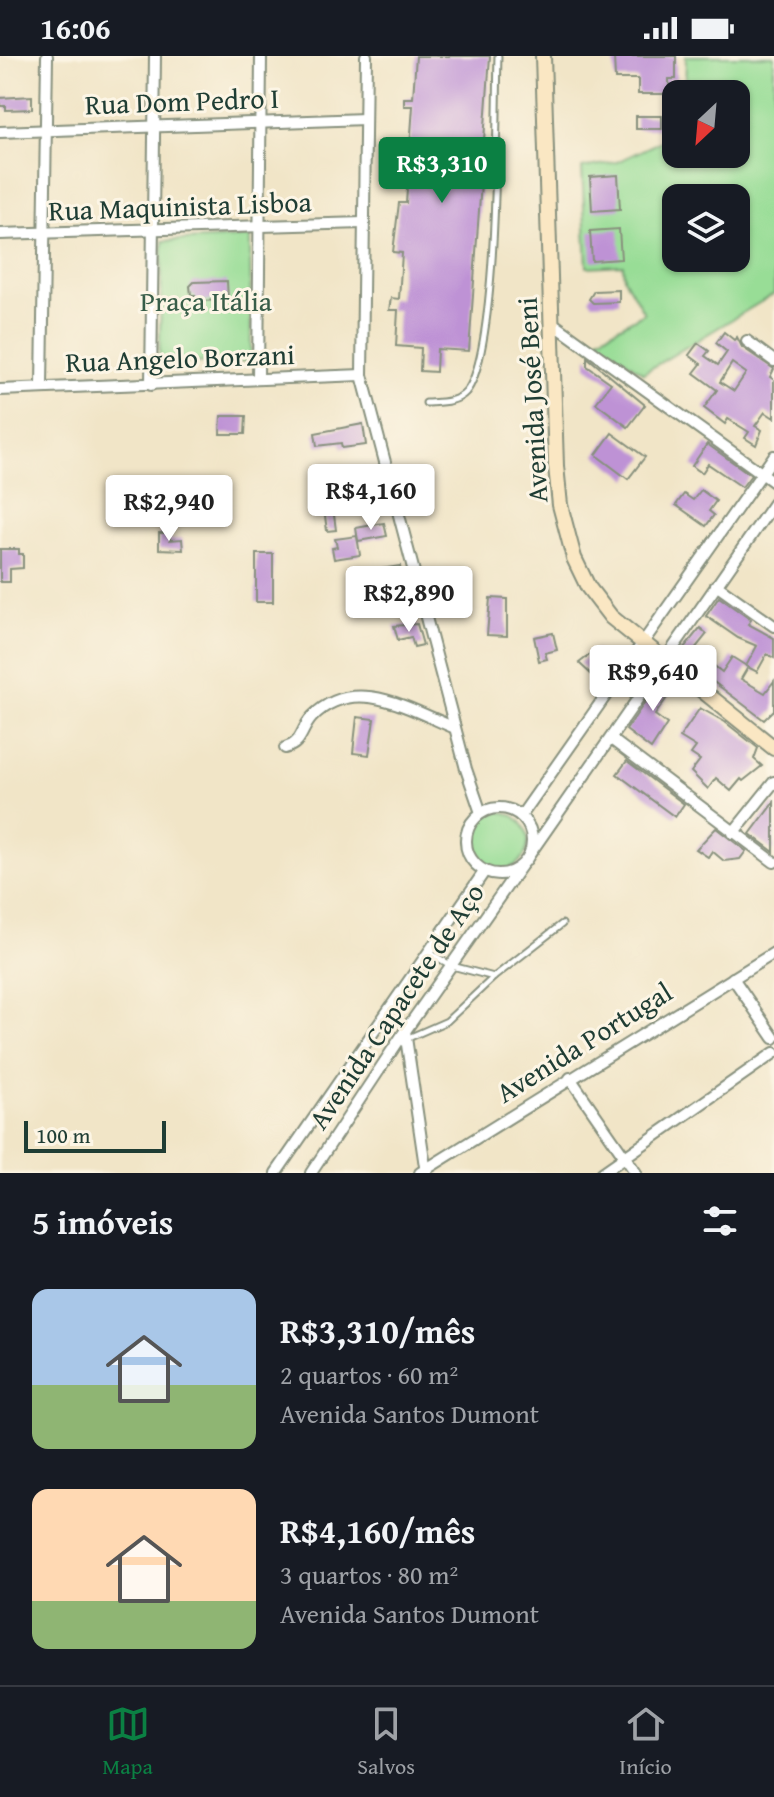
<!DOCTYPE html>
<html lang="pt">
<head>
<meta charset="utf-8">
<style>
  body { margin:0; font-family:"Gentium Book Plus",serif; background:#242831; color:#f1f3f6; height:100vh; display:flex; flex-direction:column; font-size:30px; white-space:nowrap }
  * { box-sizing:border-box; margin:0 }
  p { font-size:26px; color:#9ea1a6 }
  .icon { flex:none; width:44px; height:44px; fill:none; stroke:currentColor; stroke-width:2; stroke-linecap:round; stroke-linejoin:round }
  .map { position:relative; height:1117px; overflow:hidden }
  .panel { display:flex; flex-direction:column; background:#171b24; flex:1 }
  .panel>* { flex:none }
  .needle { width:52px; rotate:206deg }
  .buttons { position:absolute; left:662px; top:24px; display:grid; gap:16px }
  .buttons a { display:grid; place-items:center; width:88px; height:88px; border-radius:16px; background:#171b24; box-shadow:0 2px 6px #0004; font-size:40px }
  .scale { position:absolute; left:24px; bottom:20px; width:142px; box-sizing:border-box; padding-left:8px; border:4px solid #1f3d34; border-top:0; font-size:22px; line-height:28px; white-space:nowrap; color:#1f3d34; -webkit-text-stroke:6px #fcf5e5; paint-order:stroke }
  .price { position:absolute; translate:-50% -68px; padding:0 18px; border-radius:8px; background:#fff; color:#222; font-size:26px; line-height:52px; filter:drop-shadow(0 2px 4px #0008) }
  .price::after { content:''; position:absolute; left:50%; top:48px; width:24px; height:18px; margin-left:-12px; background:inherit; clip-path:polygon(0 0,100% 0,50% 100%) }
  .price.on { background:#0b8043; color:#fff }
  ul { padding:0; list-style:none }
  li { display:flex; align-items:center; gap:24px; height:200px; padding:0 32px }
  li span { display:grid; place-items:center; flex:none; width:224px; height:160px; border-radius:16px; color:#555 }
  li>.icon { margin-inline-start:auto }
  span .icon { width:96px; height:96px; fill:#fffc; stroke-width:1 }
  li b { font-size:34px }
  h2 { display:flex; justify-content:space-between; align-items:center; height:96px; padding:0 32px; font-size:34px }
  .status { display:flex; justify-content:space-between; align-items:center; height:56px; padding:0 40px; background:#171b24; direction:ltr }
  .status svg { height:22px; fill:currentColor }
  .menu { display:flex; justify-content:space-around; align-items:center; height:112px; border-top:2px solid #363941; background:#171b24; font-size:22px; color:#9ea1a6 }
  .menu a { display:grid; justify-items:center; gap:4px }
  .menu .on { color:#0b8043 }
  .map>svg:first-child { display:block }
  .green { fill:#98dd96; stroke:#5c8d65; stroke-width:2; fill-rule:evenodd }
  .building { fill:#be92d5; fill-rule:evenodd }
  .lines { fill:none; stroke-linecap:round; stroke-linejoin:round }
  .service-casing { stroke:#88917e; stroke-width:9 }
  .minor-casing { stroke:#88917e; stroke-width:14 }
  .secondary-casing { stroke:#88917e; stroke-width:18 }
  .service { stroke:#fff; stroke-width:5 }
  .minor { stroke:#fff; stroke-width:10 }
  .secondary { stroke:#fae7c3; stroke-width:14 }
  .labels { text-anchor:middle; stroke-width:6; stroke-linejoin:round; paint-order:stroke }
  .street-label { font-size:28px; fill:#1f3d34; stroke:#fcf5e5 }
  .park-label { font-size:28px; fill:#375d48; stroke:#fcf5e5 }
</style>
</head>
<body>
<div class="status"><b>16:06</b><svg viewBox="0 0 49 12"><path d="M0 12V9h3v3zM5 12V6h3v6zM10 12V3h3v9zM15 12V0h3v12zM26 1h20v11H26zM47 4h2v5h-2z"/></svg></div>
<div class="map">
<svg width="774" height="1117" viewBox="0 0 774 1117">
  <rect width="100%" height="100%" fill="#fcf5e5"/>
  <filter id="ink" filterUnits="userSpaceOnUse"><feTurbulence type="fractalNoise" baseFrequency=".0125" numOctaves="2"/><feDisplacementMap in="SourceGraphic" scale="16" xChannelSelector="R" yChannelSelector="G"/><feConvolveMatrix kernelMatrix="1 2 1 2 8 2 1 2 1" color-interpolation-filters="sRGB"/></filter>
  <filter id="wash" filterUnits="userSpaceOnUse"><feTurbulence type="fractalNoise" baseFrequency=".006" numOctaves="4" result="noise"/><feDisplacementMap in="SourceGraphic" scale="32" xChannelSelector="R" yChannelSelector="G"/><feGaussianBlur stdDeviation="1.8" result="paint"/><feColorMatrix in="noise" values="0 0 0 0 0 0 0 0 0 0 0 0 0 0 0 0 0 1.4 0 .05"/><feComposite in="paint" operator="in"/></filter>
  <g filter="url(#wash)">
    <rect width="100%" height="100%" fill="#f1e5c7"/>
    <!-- green -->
    <g class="green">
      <path d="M686,0H774V238L643,317L597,283L644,257L624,222L623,209L587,211L582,112L617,106L676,78V98H736V38H685ZM676,142H736V202H676Z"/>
      <polygon points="250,181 251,305 159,308 163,185"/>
      <circle cx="499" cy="785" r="29"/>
    </g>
    <g id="blocks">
      <!-- building -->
      <g class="building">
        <polygon points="416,0 490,0 469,295 437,293 436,316 420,315 421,292 396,290 398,254 389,254 391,242 399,243 402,197 393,196 399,147 406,147 413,50 404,50 404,42 413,42"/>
        <polygon points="614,0 676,0 676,23 669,23 669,38 638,38 638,23 615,23"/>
        <polygon points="32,40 32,53 6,54 6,50 0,50 0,42"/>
        <rect x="636" y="60" width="26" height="13"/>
        <polygon points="618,119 620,153 592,155 590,121"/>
        <polygon points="619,173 621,203 592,205 590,175"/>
        <polygon points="227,225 228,244 195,245 195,239 191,239 190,230 194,226"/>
        <polygon points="619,234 619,246 593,247 589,243 594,235"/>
        <path d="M724,276L734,284L737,281L742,291L774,313L770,321L774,324V362L765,356L755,370L762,374L756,389L745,382L749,376L728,363L725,368L704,352L717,334L694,317L701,308L689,299L698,287L709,295L705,300L718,309L727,296L716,287ZM732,307L746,317L734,335L720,326Z"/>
        <polygon points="587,301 645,349 628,371 596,347 611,327 587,310"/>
        <polygon points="221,360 246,360 245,378 220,378"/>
        <polygon points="363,368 366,389 342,392 341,387 317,390 315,377"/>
        <polygon points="612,377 645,401 628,423 596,399"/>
        <polygon points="707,388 751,419 742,431 708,408 702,417 692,410"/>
        <polygon points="374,429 379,452 360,456 347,448 354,432"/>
        <polygon points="701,434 716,445 709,455 714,459 706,470 676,449 684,438 693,444"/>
        <polygon points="333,452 336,474 327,475 324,453"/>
        <polygon points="384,467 387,480 358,485 356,472"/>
        <polygon points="159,477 170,477 170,484 182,483 183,494 159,493"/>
        <polygon points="357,480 360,499 334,503 332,492 337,491 335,483"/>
        <polygon points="0,493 19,493 19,498 23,498 23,512 10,513 10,526 0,526"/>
        <rect x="256" y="498" width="17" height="48"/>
        <polygon points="400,510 403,535 377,539 369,515"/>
        <polygon points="719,541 751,564 748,568 774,582 774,602 767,598 757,616 746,610 757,590 738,582 706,560"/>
        <polygon points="490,542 507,543 507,580 487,579"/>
        <polygon points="417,568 423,589 414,591 411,581 398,584 394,570"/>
        <polygon points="700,572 707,578 694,594 722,616 732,601 748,611 741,623 765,637 774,625 774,654 764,664 678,599"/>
        <polygon points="553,577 557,594 545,597 547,603 539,605 534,581"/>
        <polygon points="596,594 612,607 605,616 600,611 592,619 579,607"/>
        <polygon points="665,617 681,630 675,639 671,636 655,659 667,668 651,693 626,674"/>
        <polygon points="700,652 725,666 758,692 754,703 762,710 743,725 741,723 731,735 716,722 708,733 691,716 700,704 691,698 696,691 680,681"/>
        <polygon points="357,661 374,663 369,699 353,697"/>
        <polygon points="627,705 684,748 675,761 617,718"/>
        <polygon points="774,746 774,796 750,778"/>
        <polygon points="716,772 746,795 740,803 724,805 712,795 708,801 696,793"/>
      </g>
    </g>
  </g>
  <g filter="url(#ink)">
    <use href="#blocks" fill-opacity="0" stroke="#88917e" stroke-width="2"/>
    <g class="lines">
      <!-- service casing -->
      <g class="service-casing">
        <g id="service">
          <path d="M426,347C440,346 456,347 466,336C499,297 496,61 498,0"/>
          <polyline points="430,897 452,910 494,921"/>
          <polyline points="406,983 447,965 494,921 562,868"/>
        </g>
      </g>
      <!-- minor casing -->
      <g class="minor-casing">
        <g id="minor">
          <polyline points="366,0 362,319 466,713 481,757"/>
          <polyline points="0,76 365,63"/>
          <polyline points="0,178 363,167"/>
          <polyline points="554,268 774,426"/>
          <polyline points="747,285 774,305"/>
          <polyline points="258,323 261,0"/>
          <polyline points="151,329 155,0"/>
          <polyline points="42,330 47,0"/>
          <polyline points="0,334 362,319"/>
          <polyline points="716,529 774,570"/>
          <polyline points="611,683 774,806"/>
          <path d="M285,692C303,687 300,674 312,661C354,618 409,653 455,672"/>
          <circle cx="499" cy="785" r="33"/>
          <polyline points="521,760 774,400"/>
          <polyline points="733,777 774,726"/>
          <polyline points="529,799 774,447"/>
          <polyline points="733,922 774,982"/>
          <polyline points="405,975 426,1117"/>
          <polyline points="570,1022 636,1117"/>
          <polyline points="276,1117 484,816"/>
          <polyline points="311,1117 405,975 521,810"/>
          <polyline points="420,1117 774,897"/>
          <polyline points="602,1117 774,997"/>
        </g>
      </g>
      <!-- secondary casing -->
      <g class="secondary-casing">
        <polyline id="secondary" points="543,0 556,410 560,449 574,502 588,531 611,561 774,692"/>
      </g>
      <!-- service -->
      <use href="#service" class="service"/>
      <!-- minor -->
      <use href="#minor" class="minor"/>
      <!-- secondary -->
      <use href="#secondary" class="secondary"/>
    </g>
  </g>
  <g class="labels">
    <!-- street labels -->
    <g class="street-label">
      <text transform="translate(182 45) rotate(-2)" y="10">Rua Dom Pedro I</text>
      <text transform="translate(180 150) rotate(-2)" y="10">Rua Maquinista Lisboa</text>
      <text transform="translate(180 302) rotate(-2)" y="10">Rua Angelo Borzani</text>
      <text transform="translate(532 344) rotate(-93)" y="10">Avenida José Beni</text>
      <text transform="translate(396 950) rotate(-56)" y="10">Avenida Capacete de Aço</text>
      <text transform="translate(584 986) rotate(-32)" y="10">Avenida Portugal</text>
    </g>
    <!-- park labels -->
    <g class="park-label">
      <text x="206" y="255">Praça Itália</text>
    </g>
  </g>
</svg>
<div class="buttons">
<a><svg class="needle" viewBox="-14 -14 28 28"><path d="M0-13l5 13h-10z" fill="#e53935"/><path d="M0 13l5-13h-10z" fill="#9ea1a6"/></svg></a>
<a><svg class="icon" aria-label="layers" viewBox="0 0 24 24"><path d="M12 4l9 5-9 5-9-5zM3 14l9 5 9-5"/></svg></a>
</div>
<div class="scale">100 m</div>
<b class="price on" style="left:442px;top:149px">R$3,310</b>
<b class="price" style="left:371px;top:476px">R$4,160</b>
<b class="price" style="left:169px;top:487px">R$2,940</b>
<b class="price" style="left:409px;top:578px">R$2,890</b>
<b class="price" style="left:653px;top:657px">R$9,640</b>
</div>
<section class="panel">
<h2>5 imóveis<svg class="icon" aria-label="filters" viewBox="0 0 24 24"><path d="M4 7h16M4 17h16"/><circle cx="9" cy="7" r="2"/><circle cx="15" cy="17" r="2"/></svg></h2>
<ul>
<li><span style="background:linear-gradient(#a9c7e8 60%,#8fb573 0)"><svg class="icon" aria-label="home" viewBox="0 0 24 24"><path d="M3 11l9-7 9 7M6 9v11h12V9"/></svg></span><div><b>R$3,310/mês</b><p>2 quartos · 60 m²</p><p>Avenida Santos Dumont</p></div></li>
<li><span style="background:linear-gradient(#ffd9b3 70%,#8fb573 0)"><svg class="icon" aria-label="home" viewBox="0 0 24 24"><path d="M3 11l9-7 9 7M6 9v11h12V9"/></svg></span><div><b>R$4,160/mês</b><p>3 quartos · 80 m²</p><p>Avenida Santos Dumont</p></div></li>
</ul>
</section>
<nav class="menu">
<a class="on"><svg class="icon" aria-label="map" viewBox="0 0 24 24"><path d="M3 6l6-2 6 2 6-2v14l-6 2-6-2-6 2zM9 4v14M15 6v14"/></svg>Mapa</a>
<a><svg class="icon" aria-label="saved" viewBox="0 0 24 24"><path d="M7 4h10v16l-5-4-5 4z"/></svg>Salvos</a>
<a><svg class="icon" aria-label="home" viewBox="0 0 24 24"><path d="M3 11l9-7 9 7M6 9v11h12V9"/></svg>Início</a>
</nav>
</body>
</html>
